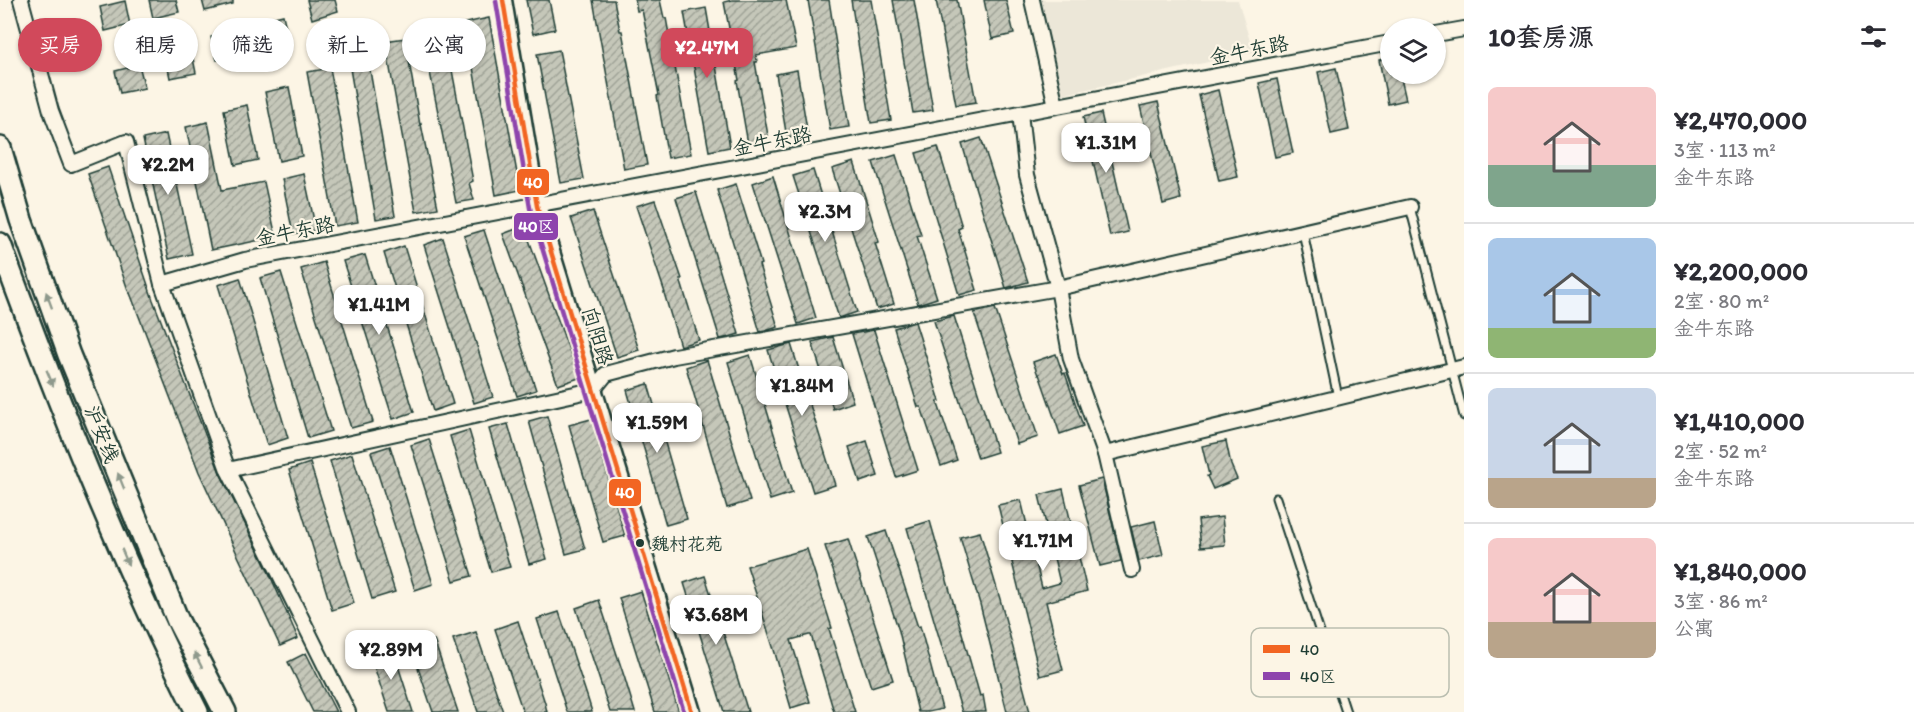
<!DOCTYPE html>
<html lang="zh">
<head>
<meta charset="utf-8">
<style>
  body { margin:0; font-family:Itim,"LXGW WenKai TC",sans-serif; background:#f2f2f3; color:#2b2b33; height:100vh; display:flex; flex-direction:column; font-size:22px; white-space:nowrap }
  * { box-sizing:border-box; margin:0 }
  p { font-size:20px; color:#7c7c81 }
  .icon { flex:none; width:33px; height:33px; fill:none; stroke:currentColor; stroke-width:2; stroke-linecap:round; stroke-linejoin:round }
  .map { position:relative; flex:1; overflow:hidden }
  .details { display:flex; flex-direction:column; background:#fff; width:450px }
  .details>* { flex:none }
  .guide { position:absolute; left:18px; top:18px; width:570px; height:54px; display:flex; gap:12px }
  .fabs { position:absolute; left:1380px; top:18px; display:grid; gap:12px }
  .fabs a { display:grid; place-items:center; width:66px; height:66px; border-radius:50%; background:#fff; box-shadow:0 2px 4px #0004; font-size:30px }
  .price { position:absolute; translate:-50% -51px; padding:0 14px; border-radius:12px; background:#fff; color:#222; font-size:20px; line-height:39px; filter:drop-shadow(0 2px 3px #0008) }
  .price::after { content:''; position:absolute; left:50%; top:36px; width:18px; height:14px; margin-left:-9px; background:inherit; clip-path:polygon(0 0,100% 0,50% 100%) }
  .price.on { background:#d1495b; color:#fff }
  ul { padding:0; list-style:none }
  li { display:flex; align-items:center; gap:18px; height:150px; padding:0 24px }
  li+li { border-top:2px solid #e1e1e2 }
  li span { display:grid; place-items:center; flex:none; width:168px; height:120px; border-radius:9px; color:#555 }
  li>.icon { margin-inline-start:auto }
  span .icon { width:72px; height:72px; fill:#fffc; stroke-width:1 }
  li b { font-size:26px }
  h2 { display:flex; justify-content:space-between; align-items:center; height:72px; padding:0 24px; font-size:26px }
  .pill { padding:0 21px; border-radius:27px; background:#fff; box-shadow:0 2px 4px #0004; font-size:21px; line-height:54px }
  .pill.on { background:#d1495b; color:#fff }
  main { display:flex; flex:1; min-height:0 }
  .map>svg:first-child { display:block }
  .built { fill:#ece7d8 }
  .building { fill:url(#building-hatch); stroke:#1f3d34; stroke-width:1.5 }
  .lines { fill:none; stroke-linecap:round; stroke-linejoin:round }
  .service-casing { stroke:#1f3d34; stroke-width:11 }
  .minor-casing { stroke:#1f3d34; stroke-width:18 }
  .tertiary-casing { stroke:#1f3d34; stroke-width:21 }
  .trunk-casing { stroke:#1f3d34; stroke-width:26 }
  .service { stroke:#fcf5e5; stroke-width:7 }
  .minor { stroke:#fcf5e5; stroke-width:14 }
  .tertiary { stroke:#fcf5e5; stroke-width:16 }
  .trunk { stroke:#fcf5e5; stroke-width:21 }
  .bus-1-casing { stroke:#fcf5e5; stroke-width:9 }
  .bus-2-casing { stroke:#fcf5e5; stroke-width:9 }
  .bus-1 { stroke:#f26522; stroke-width:4.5 }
  .bus-2 { stroke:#8e44ad; stroke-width:4.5 }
  .oneway { fill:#8e998c }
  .bus-dot { fill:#1f3d34; stroke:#fcf5e5; stroke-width:2 }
  .labels { text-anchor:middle; stroke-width:4.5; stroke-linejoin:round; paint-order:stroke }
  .bus-label { font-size:18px; fill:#1f3d34; stroke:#fcf5e5; text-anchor:start }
  .street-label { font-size:20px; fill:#1f3d34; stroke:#fcf5e5 }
  .key { fill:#fcf5e5; stroke:#babeb0; stroke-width:1.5 }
  .key-label { font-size:16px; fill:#1f3d34 }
  .line-badge { stroke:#fcf5e5; stroke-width:2 }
  .badge-label { font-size:16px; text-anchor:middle; font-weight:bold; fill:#fff }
</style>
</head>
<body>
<main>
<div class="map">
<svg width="1464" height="712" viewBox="0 0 1464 712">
  <defs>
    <pattern id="building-hatch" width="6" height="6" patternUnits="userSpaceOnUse" patternTransform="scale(1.5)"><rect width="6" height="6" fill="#c5c7b9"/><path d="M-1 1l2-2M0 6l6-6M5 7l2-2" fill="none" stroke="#9fa397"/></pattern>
  </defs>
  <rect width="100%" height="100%" fill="#fcf5e5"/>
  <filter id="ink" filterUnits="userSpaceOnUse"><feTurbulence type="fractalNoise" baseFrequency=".0167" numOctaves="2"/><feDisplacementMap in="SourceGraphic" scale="12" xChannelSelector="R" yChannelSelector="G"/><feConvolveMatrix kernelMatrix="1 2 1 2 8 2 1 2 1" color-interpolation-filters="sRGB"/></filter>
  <g filter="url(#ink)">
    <!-- built -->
    <polygon class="built" points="1040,0 1238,0 1253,52 1061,95"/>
    <!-- building -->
    <g class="building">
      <polygon points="149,0 176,0 179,12 153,18"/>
      <polygon points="202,0 233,0 233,4 205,11"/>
      <polygon points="307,0 335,0 338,11 312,19"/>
      <polygon points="526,0 549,0 555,29 533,34"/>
      <polygon points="593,0 614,0 620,31 622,31 647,165 624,169"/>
      <polygon points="635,0 660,0 664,18 666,18 691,154 668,158 657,96 659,95 642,10 637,11"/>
      <polygon points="732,0 786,0 796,48 756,55 757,62 755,62 769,141 748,144 737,81 739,80 724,2"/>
      <polygon points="808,0 829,0 849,127 830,130"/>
      <polygon points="851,0 871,0 891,120 871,123"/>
      <polygon points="893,0 914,0 933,110 913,113"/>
      <polygon points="936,0 957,0 976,102 956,105"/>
      <polygon points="984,0 1006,0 1014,34 992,39"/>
      <polygon points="125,1 130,25 105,31 100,7"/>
      <polygon points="706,8 730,147 709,151 684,12"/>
      <polygon points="283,15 288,37 263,43 258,21"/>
      <polygon points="489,18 520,190 496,195 465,23"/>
      <polygon points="444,28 473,181 469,183 474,200 456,203 422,32"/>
      <polygon points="236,31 242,53 217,60 211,37"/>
      <polygon points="405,38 420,125 421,124 438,208 416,212 385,41"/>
      <polygon points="191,49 196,73 170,78 165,54"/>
      <polygon points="559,50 584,179 561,183 537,54"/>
      <polygon points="367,53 395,216 376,219 348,57"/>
      <polygon points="1390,57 1390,74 1400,74 1406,100 1388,104 1379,60"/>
      <polygon points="139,65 145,88 120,93 115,71"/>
      <polygon points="330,68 358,222 335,226 307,72"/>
      <polygon points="1336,68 1349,130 1331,134 1318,72"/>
      <polygon points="797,70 808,135 787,138 776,74"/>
      <polygon points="1277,79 1293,153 1275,157 1259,83"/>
      <polygon points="289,87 302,156 279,161 265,92"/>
      <polygon points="1218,90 1238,177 1219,181 1199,95"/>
      <polygon points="1158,102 1181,199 1163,204 1140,106"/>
      <polygon points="247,105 258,160 235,165 224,110"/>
      <polygon points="1101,113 1128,232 1110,236 1083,117"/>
      <polygon points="208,122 222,190 264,182 276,237 211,250 186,127"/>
      <polygon points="166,134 192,254 169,259 143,139"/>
      <polygon points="981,138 1028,282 1006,288 962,144"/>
      <polygon points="938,147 962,227 958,229 977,290 959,295 916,153"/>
      <polygon points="896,155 921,235 917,236 937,298 918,304 873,162"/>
      <polygon points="854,162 879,242 875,243 894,304 877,309 832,169"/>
      <polygon points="108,167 153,300 220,473 269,573 298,638 280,646 199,472 130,293 129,293 88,174"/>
      <polygon points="813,170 857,312 839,318 793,176"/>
      <polygon points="304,174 316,230 293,234 282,179"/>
      <polygon points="773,176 816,318 798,324 753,183"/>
      <polygon points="736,184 761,264 759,265 778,327 765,331 760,332 717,190"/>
      <polygon points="696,192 739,334 729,337 720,339 676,198"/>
      <polygon points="655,200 682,279 680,279 699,340 683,345 680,346 664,293 665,293 636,206"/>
      <polygon points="593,211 639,350 617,357 571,218"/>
      <polygon points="524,226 579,378 558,385 503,234"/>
      <polygon points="484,230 536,390 517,396 464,236"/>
      <polygon points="443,238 493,397 474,403 424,245"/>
      <polygon points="404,246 453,404 433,411 384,253"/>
      <polygon points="365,255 414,412 393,419 343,261"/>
      <polygon points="324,262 373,422 351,428 301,269"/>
      <polygon points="281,272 331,431 308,438 260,278"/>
      <polygon points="240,278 288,438 267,445 218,285"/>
      <polygon points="995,308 1038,437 1017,444 974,313"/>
      <polygon points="954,316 997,452 978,458 934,321"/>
      <polygon points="915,322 940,401 937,401 957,460 941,466 921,407 918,407 894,328"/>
      <polygon points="874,330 918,470 896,477 852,334"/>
      <polygon points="833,337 853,402 833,409 812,342"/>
      <polygon points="791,344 835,485 813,492 768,350"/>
      <polygon points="1056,354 1063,374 1065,373 1083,426 1060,434 1039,374 1038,375 1033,362"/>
      <polygon points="750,355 792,493 770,500 728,362"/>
      <polygon points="707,360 750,501 727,508 686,367"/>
      <polygon points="648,384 687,519 666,525 627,390"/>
      <polygon points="547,416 585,549 566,554 529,421"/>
      <polygon points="591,419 625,536 603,542 569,425"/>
      <polygon points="508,424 547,559 529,564 489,429"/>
      <polygon points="469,430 510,567 491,572 450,436"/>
      <polygon points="429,439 472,576 454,581 411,445"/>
      <polygon points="867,441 878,476 860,482 849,447"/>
      <polygon points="1226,441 1231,465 1237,479 1213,489 1207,476 1209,475 1202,446"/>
      <polygon points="390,446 433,584 415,590 371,452"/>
      <polygon points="352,454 395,592 372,599 330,461"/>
      <polygon points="310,463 354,603 332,610 289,470"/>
      <polygon points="1102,479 1121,561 1100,566 1079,485"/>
      <polygon points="1063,489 1087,591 1046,602 1063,670 1040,676 998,505 1021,500 1042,588 1060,583 1039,495"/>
      <polygon points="1222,517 1225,545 1201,547 1198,520"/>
      <polygon points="930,521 980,696 983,695 986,712 962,712 936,627 907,528"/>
      <polygon points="1155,521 1163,555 1139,561 1131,527"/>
      <polygon points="886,531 918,627 920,626 942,709 928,712 918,712 899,631 868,537"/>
      <polygon points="980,532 1000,599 1030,712 1007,712 980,604 960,537"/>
      <polygon points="848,539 893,680 871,687 825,546"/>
      <polygon points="807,549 832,628 829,629 855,712 834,712 811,635 809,635 791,640 810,702 791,708 775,653 747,566"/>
      <polygon points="705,576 730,654 748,712 724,712 684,583"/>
      <polygon points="641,591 679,712 655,712 619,598"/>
      <polygon points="599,600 625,679 635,712 610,712 576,608"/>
      <polygon points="559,612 588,699 592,712 567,712 537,619"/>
      <polygon points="518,621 545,703 547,712 523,712 495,629"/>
      <polygon points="476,632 503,712 478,712 453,639"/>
      <polygon points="434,640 458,712 433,712 411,647"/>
      <polygon points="392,647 413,712 389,712 370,654"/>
      <polygon points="306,653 336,712 313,712 288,662"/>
    </g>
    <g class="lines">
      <!-- service casing -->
      <g class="service-casing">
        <g id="service">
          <polyline points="1410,207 1464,416"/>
          <polyline points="1303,232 1338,397"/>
          <polyline points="1276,498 1346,712"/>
        </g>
      </g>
      <!-- minor casing -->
      <g class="minor-casing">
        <g id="minor">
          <polyline points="21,0 51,111 71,164 126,142 162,284 228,470 348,712"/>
          <polyline points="1032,0 1056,106"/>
          <polyline points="1436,34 1464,29"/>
          <polyline points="1020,113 1027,175 1058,288 1071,359 1105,454 1132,570"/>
          <polyline points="162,284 245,260 1390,43"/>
          <polyline points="1105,454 1464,367"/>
          <polyline points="228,470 593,390 606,374 674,356 1058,288 1410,207"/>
        </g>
      </g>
      <!-- tertiary casing -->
      <g class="tertiary-casing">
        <polyline id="tertiary" points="503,0 537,206 692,712"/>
      </g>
      <!-- trunk casing -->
      <g class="trunk-casing">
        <g id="trunk">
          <polyline points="0,148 21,220 69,355 178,621 225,712"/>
          <path d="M0,244C58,403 121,561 197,712"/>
        </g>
      </g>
      <!-- service -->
      <use href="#service" class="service"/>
      <!-- minor -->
      <use href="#minor" class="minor"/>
      <!-- tertiary -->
      <use href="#tertiary" class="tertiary"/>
      <!-- trunk -->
      <use href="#trunk" class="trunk"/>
      <!-- bus-1 casing -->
      <g class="bus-1-casing">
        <polyline id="bus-1" points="503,0 537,206 692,712"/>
      </g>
      <!-- bus-2 casing -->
      <g class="bus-2-casing">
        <polyline id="bus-2" points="496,1 530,208 684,712"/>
      </g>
      <!-- bus-1 -->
      <use href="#bus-1" class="bus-1"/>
      <!-- bus-2 -->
      <use href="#bus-2" class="bus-2"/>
    </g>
    <!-- one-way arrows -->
    <defs><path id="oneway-solid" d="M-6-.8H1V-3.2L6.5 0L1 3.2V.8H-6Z" transform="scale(1.5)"/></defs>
    <g class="oneway">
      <use href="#oneway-solid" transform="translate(49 300) rotate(-110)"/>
      <use href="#oneway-solid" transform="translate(50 378) rotate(67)"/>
      <use href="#oneway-solid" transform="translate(121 481) rotate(-112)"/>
      <use href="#oneway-solid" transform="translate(125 557) rotate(67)"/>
      <use href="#oneway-solid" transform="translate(198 660) rotate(-117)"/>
    </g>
  </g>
  <!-- markers -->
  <circle class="bus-dot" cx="640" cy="543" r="5"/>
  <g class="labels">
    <!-- bus labels -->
    <g class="bus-label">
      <text x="651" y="550">魏村花苑</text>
    </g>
    <!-- street labels -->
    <g class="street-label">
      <text transform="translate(1249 50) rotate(-11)" y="7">金牛东路</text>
      <text transform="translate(772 141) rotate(-11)" y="7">金牛东路</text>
      <text transform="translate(295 231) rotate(-11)" y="7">金牛东路</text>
      <text transform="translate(598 336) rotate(73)" y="7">向阳路</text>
      <text transform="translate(102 434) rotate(68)" y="7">沪安线</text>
    </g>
  </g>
  <!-- legend -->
  <rect x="1251" y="628" width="198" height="69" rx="9" class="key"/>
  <rect x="1263" y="645" width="27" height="8" fill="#f26522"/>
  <rect x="1263" y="672" width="27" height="8" fill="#8e44ad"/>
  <g class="key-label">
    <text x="1300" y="655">40</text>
    <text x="1300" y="682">40区</text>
  </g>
  <g class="line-badge">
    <rect x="516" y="168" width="34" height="28" rx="6" fill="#f26522"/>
    <rect x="513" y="212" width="46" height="29" rx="6" fill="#8e44ad"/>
    <rect x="608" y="478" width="34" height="29" rx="6" fill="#f26522"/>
  </g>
  <g class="badge-label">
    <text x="533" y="188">40</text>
    <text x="536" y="232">40区</text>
    <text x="625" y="498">40</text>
  </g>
</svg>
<div class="fabs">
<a><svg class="icon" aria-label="layers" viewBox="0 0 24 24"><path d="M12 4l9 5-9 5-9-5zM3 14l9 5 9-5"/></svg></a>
</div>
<b class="price on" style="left:707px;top:79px">¥2.47M</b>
<b class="price" style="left:1106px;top:174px">¥1.31M</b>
<b class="price" style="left:168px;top:196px">¥2.2M</b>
<b class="price" style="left:825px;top:243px">¥2.3M</b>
<b class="price" style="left:379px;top:336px">¥1.41M</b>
<b class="price" style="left:802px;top:417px">¥1.84M</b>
<b class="price" style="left:657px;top:454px">¥1.59M</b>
<b class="price" style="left:1043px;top:572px">¥1.71M</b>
<b class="price" style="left:716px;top:646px">¥3.68M</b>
<b class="price" style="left:391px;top:681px">¥2.89M</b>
<div class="guide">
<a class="pill on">买房</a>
<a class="pill">租房</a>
<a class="pill">筛选</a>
<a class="pill">新上</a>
<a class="pill">公寓</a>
</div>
</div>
<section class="details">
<h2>10套房源<svg class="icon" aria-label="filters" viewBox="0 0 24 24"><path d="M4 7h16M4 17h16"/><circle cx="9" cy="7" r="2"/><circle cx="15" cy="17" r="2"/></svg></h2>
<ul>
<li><span style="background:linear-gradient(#f6c9c9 65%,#7fa58c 0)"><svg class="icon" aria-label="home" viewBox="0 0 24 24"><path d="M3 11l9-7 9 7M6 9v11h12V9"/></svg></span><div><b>¥2,470,000</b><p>3室 · 113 m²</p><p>金牛东路</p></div></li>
<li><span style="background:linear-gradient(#a9c7e8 75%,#8fb573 0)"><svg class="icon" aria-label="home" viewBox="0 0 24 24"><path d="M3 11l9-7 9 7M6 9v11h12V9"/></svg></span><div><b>¥2,200,000</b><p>2室 · 80 m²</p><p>金牛东路</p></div></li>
<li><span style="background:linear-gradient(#c9d6e8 75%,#b9a48a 0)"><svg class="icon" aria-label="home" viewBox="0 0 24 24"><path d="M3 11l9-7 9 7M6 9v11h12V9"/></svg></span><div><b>¥1,410,000</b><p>2室 · 52 m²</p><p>金牛东路</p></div></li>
<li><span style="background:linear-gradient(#f6c9c9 70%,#b9a48a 0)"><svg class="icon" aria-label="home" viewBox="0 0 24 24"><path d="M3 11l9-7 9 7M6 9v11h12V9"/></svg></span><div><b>¥1,840,000</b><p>3室 · 86 m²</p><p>公寓</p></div></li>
</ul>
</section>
</main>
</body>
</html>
